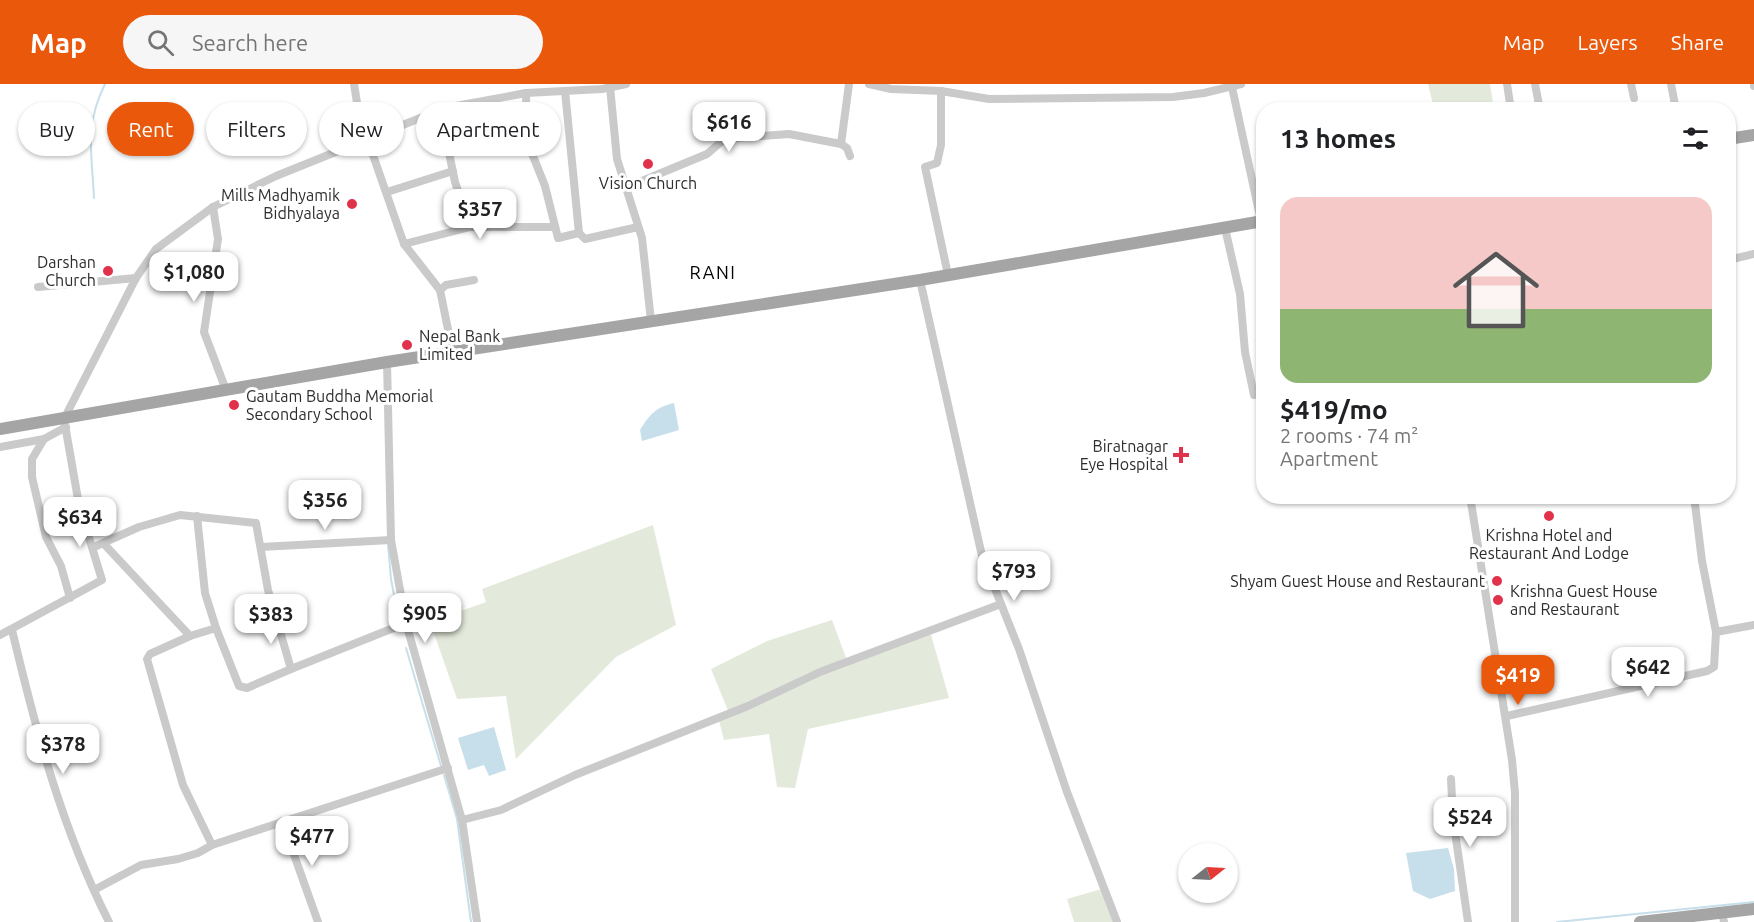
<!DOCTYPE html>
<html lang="en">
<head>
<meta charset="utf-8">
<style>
  body { margin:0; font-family:Ubuntu,sans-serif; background:#f6f6f6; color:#202124; height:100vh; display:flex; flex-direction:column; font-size:22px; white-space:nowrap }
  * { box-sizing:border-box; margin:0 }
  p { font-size:20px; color:#757577 }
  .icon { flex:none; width:33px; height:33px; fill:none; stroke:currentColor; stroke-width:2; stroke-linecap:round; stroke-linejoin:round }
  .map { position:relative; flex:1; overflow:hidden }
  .panel { position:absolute; left:1256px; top:18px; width:480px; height:402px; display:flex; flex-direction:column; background:#fff; border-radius:24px; box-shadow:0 2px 4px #0004 }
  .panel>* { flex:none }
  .guide { position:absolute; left:18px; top:18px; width:570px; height:54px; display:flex; gap:12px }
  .needle { width:39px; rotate:72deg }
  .controls { position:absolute; left:1178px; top:759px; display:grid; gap:12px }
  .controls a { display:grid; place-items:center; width:60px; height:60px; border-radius:50%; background:#fff; box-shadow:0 2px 4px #0004; font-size:30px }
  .price { position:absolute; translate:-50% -51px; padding:0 14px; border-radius:12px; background:#fff; color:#222; font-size:20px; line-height:39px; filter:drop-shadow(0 2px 3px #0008) }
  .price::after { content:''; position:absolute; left:50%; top:36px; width:18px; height:14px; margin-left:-9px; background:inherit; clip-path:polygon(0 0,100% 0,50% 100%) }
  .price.on { background:#ea580c; color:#fff }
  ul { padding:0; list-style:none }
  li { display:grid; align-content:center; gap:12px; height:318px; padding:0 24px }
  li span { display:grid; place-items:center; height:186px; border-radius:18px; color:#555 }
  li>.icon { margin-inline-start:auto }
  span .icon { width:108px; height:108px; fill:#fffc; stroke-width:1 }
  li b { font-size:26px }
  h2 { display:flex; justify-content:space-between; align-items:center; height:72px; padding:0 24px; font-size:26px }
  .pill { padding:0 21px; border-radius:27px; background:#fff; box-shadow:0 2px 4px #0004; font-size:21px; line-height:54px }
  .pill.on { background:#ea580c; color:#fff }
  header { display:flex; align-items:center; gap:36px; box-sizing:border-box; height:84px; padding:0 30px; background:#ea580c; color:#fff }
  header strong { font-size:28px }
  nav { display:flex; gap:33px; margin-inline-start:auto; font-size:21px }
  .search { width:420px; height:54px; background:#f6f6f6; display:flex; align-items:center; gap:15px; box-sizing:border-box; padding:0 21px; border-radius:33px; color:#757577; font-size:22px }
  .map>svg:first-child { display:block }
  .green { fill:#e4eadb }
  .water { fill:#c7dfea }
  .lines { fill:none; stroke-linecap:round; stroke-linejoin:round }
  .stream { stroke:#c7dfea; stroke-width:2 }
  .minor { stroke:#cacaca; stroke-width:8 }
  .primary { stroke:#a5a5a5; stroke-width:12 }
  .poi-dot { fill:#e1324c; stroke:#fff; stroke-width:2 }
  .labels { text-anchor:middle; stroke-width:6; stroke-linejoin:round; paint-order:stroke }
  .poi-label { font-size:16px; fill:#2d2d2d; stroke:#fff; text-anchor:end }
  .neighbourhood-label { font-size:18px; letter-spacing:1.5px; fill:#000; stroke:#fff }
</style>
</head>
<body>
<header>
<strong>Map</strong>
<div class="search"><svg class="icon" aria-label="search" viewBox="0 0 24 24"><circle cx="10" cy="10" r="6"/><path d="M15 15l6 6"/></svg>Search here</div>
<nav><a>Map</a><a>Layers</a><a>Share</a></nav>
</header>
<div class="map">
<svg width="1754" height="838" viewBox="0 0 1754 838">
  <rect width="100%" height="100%" fill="#fff"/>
  <!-- green -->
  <g class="green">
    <polygon points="1428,0 1490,0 1494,25 1434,25"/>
    <polygon points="653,441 676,541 616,573 516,675 506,612 457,615 430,538 486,518 482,505"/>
    <polygon points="832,536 848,579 930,547 949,614 808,645 795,704 777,703 769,650 724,656 718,633 729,629 711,585 767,557"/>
    <polygon points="1105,804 1117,838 1074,838 1067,815"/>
  </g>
  <!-- water -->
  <g class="water">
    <path d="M674,319L679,346L642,357L640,346C649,331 656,323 674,319Z"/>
    <polygon points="494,643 506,686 489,692 484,681 468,686 458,654"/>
    <polygon points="1448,764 1454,785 1455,807 1430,815 1413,807 1406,769"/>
  </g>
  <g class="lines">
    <!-- stream -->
    <g class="stream">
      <path d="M94,114C92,70 84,42 105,0"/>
      <polyline points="388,461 391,495 399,538"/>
      <polyline points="406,564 441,682"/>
      <polyline points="444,691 457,735 471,838"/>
      <polyline points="1557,838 1754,818"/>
    </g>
    <!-- minor -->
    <g class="minor">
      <polyline points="354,0 359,31 404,160 440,206 453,270"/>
      <polyline points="869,0 891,5 941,7 989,15 1173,13 1204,9 1241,0"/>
      <polyline points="1507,0 1511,26"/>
      <polyline points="1535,0 1540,26"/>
      <polyline points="1631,0 1634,14"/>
      <polyline points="1671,0 1676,26"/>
      <polyline points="1754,0 1754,2"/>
      <polyline points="610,3 617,75 642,154 651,237"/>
      <polyline points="1232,3 1261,137"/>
      <polyline points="565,7 579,149 585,155 638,143"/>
      <polyline points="941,7 941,61 937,79 925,83 948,191"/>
      <polyline points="526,9 527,57 545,102 558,154 579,149"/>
      <polyline points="446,54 455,98 470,143"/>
      <polyline points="841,60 849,0"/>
      <polyline points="625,104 707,70 721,58 733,54 789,50 841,60 847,64 850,72"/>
      <polyline points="387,108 453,87"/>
      <polyline points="213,123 218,155 204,248 226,306"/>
      <polyline points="1225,144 1240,210 1245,268 1254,311"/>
      <polyline points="404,160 470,143 554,143"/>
      <polyline points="1728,176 1754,170"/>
      <polyline points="920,196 982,472 1019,565 1067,708 1117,838"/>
      <polyline points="38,203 136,194"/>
      <polyline points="440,206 446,201 474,196"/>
      <polyline points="387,278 391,456 406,539 462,736 477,838"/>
      <polyline points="66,343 44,355 32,375 32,393 46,453 61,482 70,514"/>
      <polyline points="0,363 44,355"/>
      <polyline points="1470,412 1512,676 1515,709 1515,838"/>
      <polyline points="1619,412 1620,416"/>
      <polyline points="1694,412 1702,477 1716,548"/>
      <polyline points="197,432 205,509 216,544"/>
      <polyline points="94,463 139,443 180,431 256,439 268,506 291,585 247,604 239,602 216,544 190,552 104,460"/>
      <polyline points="261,463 391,456"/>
      <path d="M12,546C36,647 62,745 109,838"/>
      <polyline points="0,551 102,496 79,421 64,335 136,194 156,165 213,123 276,92 445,24 526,9 602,5 626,0"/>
      <polyline points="291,585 406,539"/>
      <polyline points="1507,632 1707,587 1714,583 1716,548 1754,541"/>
      <polyline points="1451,695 1453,734 1468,838"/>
      <polyline points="462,736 501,726 575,691 748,622 820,588 1001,520"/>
      <polyline points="282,737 318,838"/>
      <polyline points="212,761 448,684"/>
      <polyline points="94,806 141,781 178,775 198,769 212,761 183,701 147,575 150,570 190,552"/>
      <polyline points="1722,829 1724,838"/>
    </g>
    <!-- primary -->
    <g class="primary">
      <polyline points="1728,55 1754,51"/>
      <polyline points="0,345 387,278 920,196 1263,137"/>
      <polyline points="1640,838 1754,825"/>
    </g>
  </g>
  <!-- markers -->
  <g class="poi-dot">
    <circle cx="648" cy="80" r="6"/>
    <circle cx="352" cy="120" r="6"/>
    <circle cx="108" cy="187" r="6"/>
    <circle cx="407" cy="261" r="6"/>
    <circle cx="234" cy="321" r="6"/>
    <path d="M1178 362h6v6h6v6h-6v6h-6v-6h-6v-6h6z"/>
    <circle cx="1549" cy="432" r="6"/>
    <circle cx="1497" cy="497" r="6"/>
    <circle cx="1498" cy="516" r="6"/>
  </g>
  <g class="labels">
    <!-- poi labels -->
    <g class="poi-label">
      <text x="648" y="105" text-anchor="middle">Vision Church</text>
      <text x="340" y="117">Mills Madhyamik<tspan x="340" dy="18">Bidhyalaya</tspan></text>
      <text x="96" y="184">Darshan<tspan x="96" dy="18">Church</tspan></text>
      <text x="419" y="258" text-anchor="start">Nepal Bank<tspan x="419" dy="18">Limited</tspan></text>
      <text x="246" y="318" text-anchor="start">Gautam Buddha Memorial<tspan x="246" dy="18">Secondary School</tspan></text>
      <text x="1168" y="368">Biratnagar<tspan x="1168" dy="18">Eye Hospital</tspan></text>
      <text x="1549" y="457" text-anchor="middle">Krishna Hotel and<tspan x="1549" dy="18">Restaurant And Lodge</tspan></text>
      <text x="1485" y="503">Shyam Guest House and Restaurant</text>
      <text x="1510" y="513" text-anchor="start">Krishna Guest House<tspan x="1510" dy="18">and Restaurant</tspan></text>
    </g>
    <!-- neighbourhood labels -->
    <g class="neighbourhood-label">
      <text x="713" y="195">RANI</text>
    </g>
  </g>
</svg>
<div class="controls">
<a><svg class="needle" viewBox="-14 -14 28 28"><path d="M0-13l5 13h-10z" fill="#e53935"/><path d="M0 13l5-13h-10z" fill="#757577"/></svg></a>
</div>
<b class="price" style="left:729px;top:69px">$616</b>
<b class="price" style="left:480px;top:156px">$357</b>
<b class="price" style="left:194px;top:219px">$1,080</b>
<b class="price" style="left:325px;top:447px">$356</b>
<b class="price" style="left:80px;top:464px">$634</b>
<b class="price" style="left:1014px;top:518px">$793</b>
<b class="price" style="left:425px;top:560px">$905</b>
<b class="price" style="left:271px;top:561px">$383</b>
<b class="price" style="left:1648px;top:614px">$642</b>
<b class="price on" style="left:1518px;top:622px">$419</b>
<b class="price" style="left:63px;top:691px">$378</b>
<b class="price" style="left:1470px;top:764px">$524</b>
<b class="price" style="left:312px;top:783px">$477</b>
<div class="guide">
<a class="pill">Buy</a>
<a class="pill on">Rent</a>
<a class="pill">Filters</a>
<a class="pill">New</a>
<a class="pill">Apartment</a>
</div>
<section class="panel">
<h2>13 homes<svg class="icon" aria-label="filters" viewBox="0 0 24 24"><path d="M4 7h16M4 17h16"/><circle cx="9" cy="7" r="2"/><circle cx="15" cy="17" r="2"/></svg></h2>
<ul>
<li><span style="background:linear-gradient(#f6c9c9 60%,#8fb573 0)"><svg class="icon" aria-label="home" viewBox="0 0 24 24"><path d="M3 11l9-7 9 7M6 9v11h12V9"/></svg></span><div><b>$419/mo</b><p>2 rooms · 74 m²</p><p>Apartment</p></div></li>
</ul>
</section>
</div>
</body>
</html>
